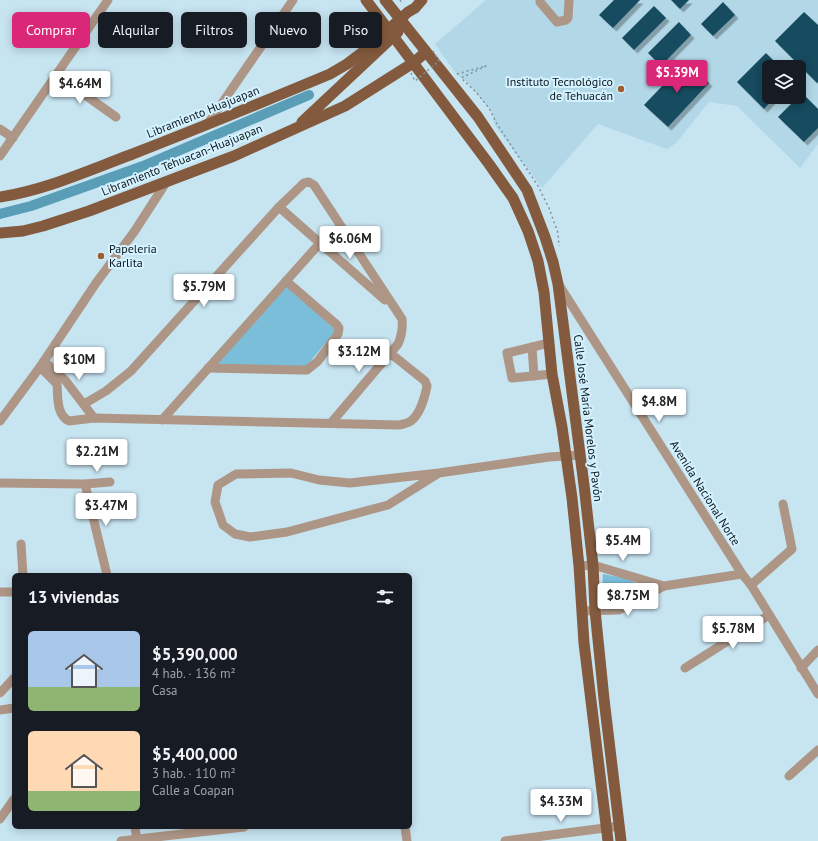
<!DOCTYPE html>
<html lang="es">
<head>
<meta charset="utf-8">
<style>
  body { margin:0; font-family:"PT Sans",sans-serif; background:#242831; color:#f1f3f6; height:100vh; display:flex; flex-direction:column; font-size:15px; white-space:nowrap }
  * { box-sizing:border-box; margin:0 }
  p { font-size:13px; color:#9ea1a6 }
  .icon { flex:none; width:22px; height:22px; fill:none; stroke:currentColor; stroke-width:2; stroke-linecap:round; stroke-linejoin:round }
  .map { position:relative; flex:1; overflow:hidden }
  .details { position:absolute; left:12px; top:573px; width:400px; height:256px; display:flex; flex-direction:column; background:#171b24; border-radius:6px; box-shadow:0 2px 10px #0003 }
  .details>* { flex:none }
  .banner { position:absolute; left:12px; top:12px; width:400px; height:36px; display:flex; gap:8px }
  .tools { position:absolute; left:762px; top:60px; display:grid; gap:8px }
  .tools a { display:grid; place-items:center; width:44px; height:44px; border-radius:6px; background:#171b24; box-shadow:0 2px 10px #0003; font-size:20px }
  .price { position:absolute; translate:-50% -34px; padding:0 9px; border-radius:4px; background:#fff; color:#222; font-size:13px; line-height:26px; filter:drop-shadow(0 1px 2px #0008) }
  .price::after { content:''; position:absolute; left:50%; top:24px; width:12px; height:9px; margin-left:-6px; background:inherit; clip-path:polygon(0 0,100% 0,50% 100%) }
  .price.selected { background:#db2777; color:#fff }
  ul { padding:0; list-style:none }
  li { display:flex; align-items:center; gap:12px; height:100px; padding:0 16px }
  li span { display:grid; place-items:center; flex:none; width:112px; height:80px; border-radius:6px; color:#555 }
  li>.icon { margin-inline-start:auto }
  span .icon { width:48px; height:48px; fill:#fffc; stroke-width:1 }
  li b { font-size:17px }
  h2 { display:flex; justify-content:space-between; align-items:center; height:48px; padding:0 16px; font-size:17px }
  .chip { padding:0 14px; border-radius:6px; background:#171b24; box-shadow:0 2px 10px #0003; font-size:14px; line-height:36px }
  .chip.selected { background:#db2777; color:#fff }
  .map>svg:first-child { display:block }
  .built { fill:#b2d7e7; fill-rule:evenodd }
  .green { fill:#7bbeda }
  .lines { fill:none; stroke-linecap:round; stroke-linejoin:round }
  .canal { stroke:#599db7; stroke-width:10 }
  .building { fill:#164c60; filter:url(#shadow) }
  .path { stroke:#7d939d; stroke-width:1.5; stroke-dasharray:2 3; stroke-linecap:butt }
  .minor { stroke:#ae9687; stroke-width:9 }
  .major { stroke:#835a3e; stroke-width:11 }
  .path-bridge { stroke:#7d939d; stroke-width:1.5; stroke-dasharray:2 3; stroke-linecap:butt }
  .poi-dot { fill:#a05d2c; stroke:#d4f2ff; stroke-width:1.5 }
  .labels { text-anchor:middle; stroke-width:4; stroke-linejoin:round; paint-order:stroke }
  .poi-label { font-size:12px; fill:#0d181d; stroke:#d4f2ff; text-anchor:end }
  .street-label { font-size:12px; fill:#0d181d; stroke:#d4f2ff }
</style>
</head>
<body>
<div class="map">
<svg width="818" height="841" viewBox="0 0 818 841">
  <defs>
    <filter id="shadow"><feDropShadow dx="3.5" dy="3.5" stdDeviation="0" flood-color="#0004"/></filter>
  </defs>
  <rect width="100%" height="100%" fill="#c7e4f1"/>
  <!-- built -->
  <path class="built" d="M486,0H818V144L800,168L737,106L709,102L676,143L667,149L598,124L542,188L495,126L492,112L467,82L457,75L435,44ZM769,67H799V97H769Z"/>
  <!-- green -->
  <g class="green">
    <polygon points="286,285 336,330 305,368 217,365"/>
    <polygon points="603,574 624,578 648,588 618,604 601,604"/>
  </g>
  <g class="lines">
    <!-- canal -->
    <polyline class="canal" points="0,214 31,206 143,166 309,95"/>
  </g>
  <!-- building -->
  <g class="building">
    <polygon points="614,0 640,0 613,28 599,15"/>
    <polygon points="671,0 689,0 680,9"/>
    <polygon points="723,2 735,15 713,36 701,24"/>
    <polygon points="654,6 666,18 634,50 622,38"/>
    <polygon points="804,12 818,25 818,82 817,83 775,41"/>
    <polygon points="679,22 691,35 661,66 648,53"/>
    <polygon points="766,53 780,67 769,67 769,97 775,97 764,109 737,82"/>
    <polygon points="686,61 709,83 668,127 644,105"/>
    <polygon points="802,93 818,109 818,128 804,142 778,117"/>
  </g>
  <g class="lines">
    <!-- path -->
    <g class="path">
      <polyline points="400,0 402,3"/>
      <polyline points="457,74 486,66 461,78 476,92 489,108 497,124 538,186 549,208 558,233 559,246"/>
    </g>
    <!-- minor -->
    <g class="minor">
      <polyline points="540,0 540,2 557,22 566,20 568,18 569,0"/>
      <polyline points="57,75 116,117"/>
      <polyline points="207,125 293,0"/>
      <polyline points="0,129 13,138"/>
      <polyline points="0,156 108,0"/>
      <polyline points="279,207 385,300"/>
      <polyline points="559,285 742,574 751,585 818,694"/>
      <polyline points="549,343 507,353 512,378 552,374"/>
      <polyline points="532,347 534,376"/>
      <polyline points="44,361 65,380 94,418"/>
      <path d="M40,367L57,384C58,396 56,415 69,421L94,418L399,425C404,424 408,423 411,421C420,414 425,396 427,386L425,381L390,353"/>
      <polyline points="208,368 300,370 307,370 318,361 338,334 339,328 337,325 286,281"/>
      <path d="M84,404L106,391L131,371L279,207L304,183L309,182L314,185L402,319C403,329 402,335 398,344L331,423"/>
      <polyline points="162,420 320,243"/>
      <polyline points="0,421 40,367 96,283 134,232 167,181"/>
      <polyline points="439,473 388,505 287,532 250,537 235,534 223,525 215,502 218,485 236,474 291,473 319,480 350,483 439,473 549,457 580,455"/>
      <polyline points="0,483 85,484 110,482"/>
      <polyline points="85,484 107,575"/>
      <polyline points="21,544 23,575"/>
      <polyline points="579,566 593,565 664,586"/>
      <polyline points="751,585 792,549 783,504"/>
      <polyline points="0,592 14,592"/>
      <polyline points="582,611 619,610 664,586 742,574"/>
      <polyline points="685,668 769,615"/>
      <polyline points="801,668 818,650"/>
      <polyline points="0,693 14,678"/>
      <polyline points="0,710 14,708"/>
      <polyline points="789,776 818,750"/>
      <polyline points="0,819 14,799"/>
      <polyline points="135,827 137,841"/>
      <polyline points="405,827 407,841"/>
      <polyline points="121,841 244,827"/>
      <polyline points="505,841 620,826"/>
    </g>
    <!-- major -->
    <g class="major">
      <polyline points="366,0 489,164 513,198 528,231 538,261 544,292 552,374 562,427 572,498 579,566 584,643 608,841"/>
      <polyline points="385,0 478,117 527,190 545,237 553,262 558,284 584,485 593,565 595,610 604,699 621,841"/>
      <polyline points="302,122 398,32"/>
      <path d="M0,197C45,190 87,171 130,155C197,129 263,102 330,74L347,64L363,52L408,12L415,8L422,0"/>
      <polyline points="0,233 23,231 43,226 89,211 234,156 345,106 413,63 426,52"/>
    </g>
    <!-- path-bridge -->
    <polyline class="path-bridge" points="411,73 415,81 439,61 433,51"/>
  </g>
  <!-- markers -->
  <g class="poi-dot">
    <circle cx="621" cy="89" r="4"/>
    <circle cx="101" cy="256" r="4"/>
  </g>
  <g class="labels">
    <!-- poi labels -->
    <g class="poi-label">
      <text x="613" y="86">Instituto Tecnológico<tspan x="613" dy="14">de Tehuacán</tspan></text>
      <text x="109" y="253" text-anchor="start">Papeleria<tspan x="109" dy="14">Karlita</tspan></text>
    </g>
    <!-- street labels -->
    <g class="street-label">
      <text transform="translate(203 112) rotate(-22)" y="4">Libramiento Huajuapan</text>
      <text transform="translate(182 160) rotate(-22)" y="4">Libramiento Tehuacan-Huajuapan</text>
      <text transform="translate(588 418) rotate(83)" y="4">Calle José María Morelos y Pavón</text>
      <text transform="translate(705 493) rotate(58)" y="4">Avenida Nacional Norte</text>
    </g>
  </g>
</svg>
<div class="tools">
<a><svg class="icon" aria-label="layers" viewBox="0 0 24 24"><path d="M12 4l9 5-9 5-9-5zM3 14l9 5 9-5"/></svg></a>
</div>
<b class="price selected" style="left:677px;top:94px">$5.39M</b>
<b class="price" style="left:80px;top:105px">$4.64M</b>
<b class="price" style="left:350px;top:260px">$6.06M</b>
<b class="price" style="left:204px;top:308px">$5.79M</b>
<b class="price" style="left:359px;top:373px">$3.12M</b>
<b class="price" style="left:79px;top:381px">$10M</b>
<b class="price" style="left:659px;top:423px">$4.8M</b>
<b class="price" style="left:97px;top:473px">$2.21M</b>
<b class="price" style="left:106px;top:527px">$3.47M</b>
<b class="price" style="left:623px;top:562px">$5.4M</b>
<b class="price" style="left:628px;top:617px">$8.75M</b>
<b class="price" style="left:733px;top:650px">$5.78M</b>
<b class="price" style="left:561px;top:823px">$4.33M</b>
<div class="banner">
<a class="chip selected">Comprar</a>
<a class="chip">Alquilar</a>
<a class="chip">Filtros</a>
<a class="chip">Nuevo</a>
<a class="chip">Piso</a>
</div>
<section class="details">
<h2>13 viviendas<svg class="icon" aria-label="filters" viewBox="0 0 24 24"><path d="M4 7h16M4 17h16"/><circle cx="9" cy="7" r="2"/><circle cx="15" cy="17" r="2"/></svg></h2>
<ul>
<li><span style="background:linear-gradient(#a9c7e8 70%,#8fb573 0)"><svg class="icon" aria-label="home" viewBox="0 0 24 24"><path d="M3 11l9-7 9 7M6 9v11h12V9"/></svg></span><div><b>$5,390,000</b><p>4 hab. · 136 m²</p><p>Casa</p></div></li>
<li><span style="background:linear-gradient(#ffd9b3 75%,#8fb573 0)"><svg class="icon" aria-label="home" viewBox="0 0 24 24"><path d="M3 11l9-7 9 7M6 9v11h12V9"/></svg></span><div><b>$5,400,000</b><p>3 hab. · 110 m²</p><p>Calle a Coapan</p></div></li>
</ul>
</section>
</div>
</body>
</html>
